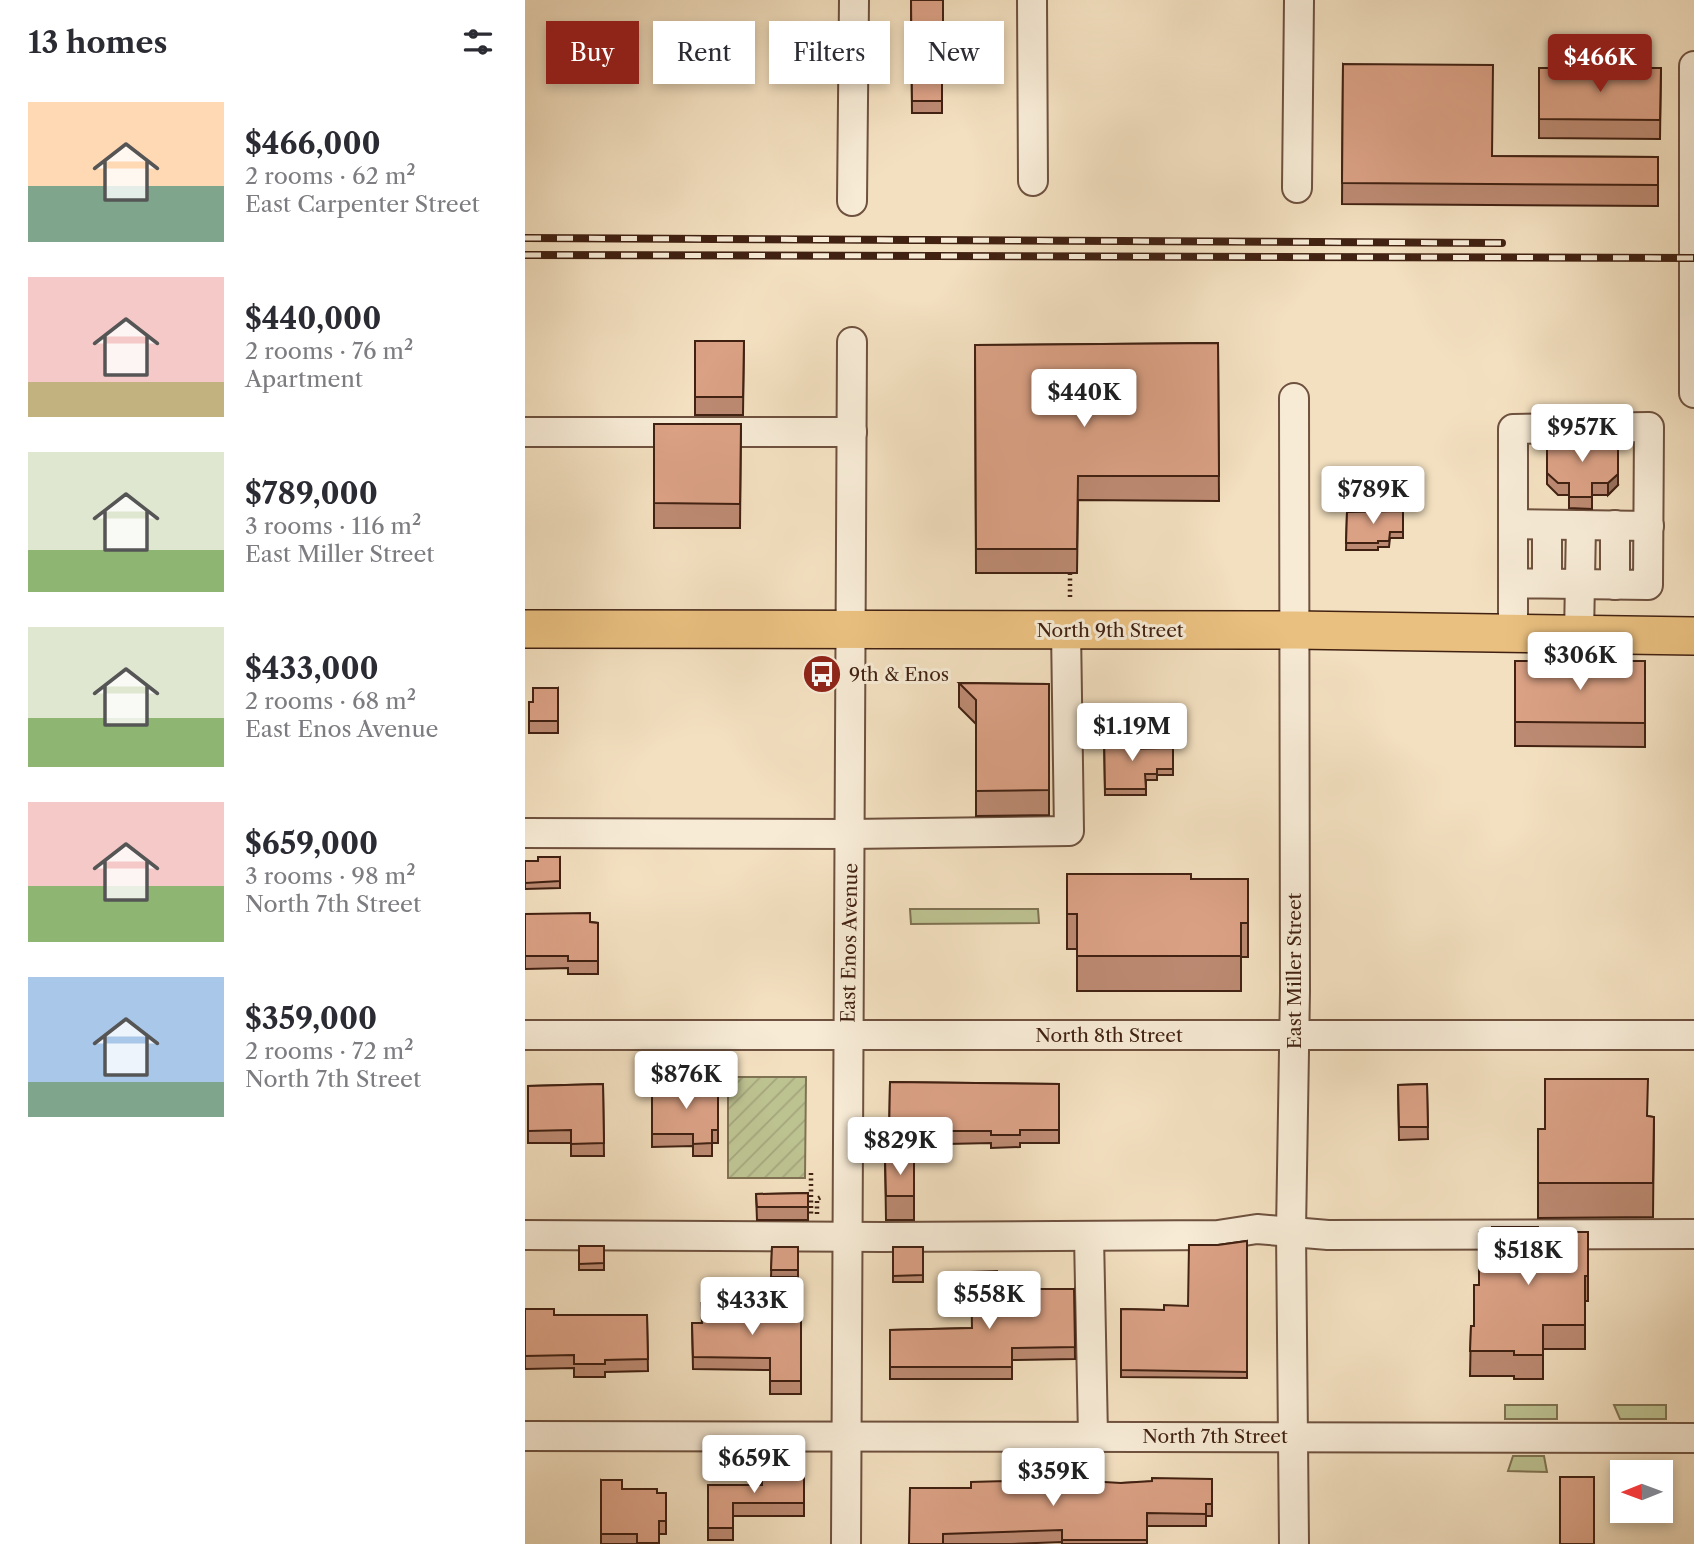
<!DOCTYPE html>
<html lang="en">
<head>
<meta charset="utf-8">
<style>
  body { margin:0; font-family:"Libre Caslon Text",serif; background:#f7f7f7; color:#2b2b33; height:100vh; display:flex; flex-direction:column; font-size:26px; white-space:nowrap }
  * { box-sizing:border-box; margin:0 }
  p { font-size:23px; color:#7c7c81 }
  .icon { flex:none; width:38px; height:38px; fill:none; stroke:currentColor; stroke-width:2; stroke-linecap:round; stroke-linejoin:round }
  .map { position:relative; flex:1; overflow:hidden }
  .drawer { display:flex; flex-direction:column; background:#fff; width:525px }
  .drawer>* { flex:none }
  .banner { position:absolute; left:21px; top:21px; width:665px; height:63px; display:flex; gap:14px }
  .needle { width:46px; rotate:269deg }
  .tools { position:absolute; left:1085px; top:1460px; display:grid; gap:14px }
  .tools a { display:grid; place-items:center; width:63px; height:63px; border-radius:0px; background:#fff; box-shadow:0 4px 10px #0003; font-size:35px }
  .price { position:absolute; translate:-50% -60px; padding:0 16px; border-radius:7px; background:#fff; color:#222; font-size:23px; line-height:46px; filter:drop-shadow(0 2px 4px #0008) }
  .price::after { content:''; position:absolute; left:50%; top:42px; width:21px; height:16px; margin-left:-10px; background:inherit; clip-path:polygon(0 0,100% 0,50% 100%) }
  .price.current { background:#8f2418; color:#fff }
  ul { padding:0; list-style:none }
  li { display:flex; align-items:center; gap:21px; height:175px; padding:0 28px }
  li span { display:grid; place-items:center; flex:none; width:196px; height:140px; border-radius:0px; color:#555 }
  li>.icon { margin-inline-start:auto }
  span .icon { width:84px; height:84px; fill:#fffc; stroke-width:1 }
  li b { font-size:30px }
  h2 { display:flex; justify-content:space-between; align-items:center; height:84px; padding:0 28px; font-size:30px }
  .chip { padding:0 24px; border-radius:0px; background:#fff; box-shadow:0 4px 10px #0003; font-size:24px; line-height:63px }
  .chip.current { background:#8f2418; color:#fff }
  main { display:flex; flex:1; min-height:0 }
  .map>svg:first-child { display:block }
  .grass { fill:#bdc291; stroke:#7f7252; stroke-width:2 }
  .garden { fill:url(#garden-furrows); stroke:#7f7252; stroke-width:2 }
  .lines { fill:none; stroke-linecap:round; stroke-linejoin:round }
  .minor-casing { stroke:#6e513e; stroke-width:32 }
  .major-casing { stroke:#412112; stroke-width:40 }
  .path { stroke:#412112; stroke-width:4.5; stroke-dasharray:2 3.5; stroke-linecap:butt }
  .minor { stroke:#f7ebd6; stroke-width:28 }
  .major { stroke:#eac080; stroke-width:37 }
  .rail-casing { stroke:#412112; stroke-width:8 }
  .rail { stroke:#f7ebd6; stroke-width:5; stroke-dasharray:16; stroke-linecap:butt }
  .wall { fill:#bc8a72; stroke:#412112; stroke-width:2 }
  .shaded-wall { fill:#99715d; stroke:#412112; stroke-width:2 }
  .building { fill:#dba185; stroke:#412112; stroke-width:2 }
  .labels { text-anchor:middle; stroke-width:6; stroke-linejoin:round; paint-order:stroke }
  .street-label { font-size:19px; fill:#412112; stroke:#f7ebd6 }
  .poi-label { font-size:19px; fill:#412112; stroke:#f7ebd6; text-anchor:start }
</style>
</head>
<body>
<main>
<section class="drawer">
<h2>13 homes<svg class="icon" aria-label="filters" viewBox="0 0 24 24"><path d="M4 7h16M4 17h16"/><circle cx="9" cy="7" r="2"/><circle cx="15" cy="17" r="2"/></svg></h2>
<ul>
<li><span style="background:linear-gradient(#ffd9b3 60%,#7fa58c 0)"><svg class="icon" aria-label="home" viewBox="0 0 24 24"><path d="M3 11l9-7 9 7M6 9v11h12V9"/></svg></span><div><b>$466,000</b><p>2 rooms · 62 m²</p><p>East Carpenter Street</p></div></li>
<li><span style="background:linear-gradient(#f6c9c9 75%,#c2b280 0)"><svg class="icon" aria-label="home" viewBox="0 0 24 24"><path d="M3 11l9-7 9 7M6 9v11h12V9"/></svg></span><div><b>$440,000</b><p>2 rooms · 76 m²</p><p>Apartment</p></div></li>
<li><span style="background:linear-gradient(#dfe7d0 70%,#8fb573 0)"><svg class="icon" aria-label="home" viewBox="0 0 24 24"><path d="M3 11l9-7 9 7M6 9v11h12V9"/></svg></span><div><b>$789,000</b><p>3 rooms · 116 m²</p><p>East Miller Street</p></div></li>
<li><span style="background:linear-gradient(#dfe7d0 65%,#8fb573 0)"><svg class="icon" aria-label="home" viewBox="0 0 24 24"><path d="M3 11l9-7 9 7M6 9v11h12V9"/></svg></span><div><b>$433,000</b><p>2 rooms · 68 m²</p><p>East Enos Avenue</p></div></li>
<li><span style="background:linear-gradient(#f6c9c9 60%,#8fb573 0)"><svg class="icon" aria-label="home" viewBox="0 0 24 24"><path d="M3 11l9-7 9 7M6 9v11h12V9"/></svg></span><div><b>$659,000</b><p>3 rooms · 98 m²</p><p>North 7th Street</p></div></li>
<li><span style="background:linear-gradient(#a9c7e8 75%,#7fa58c 0)"><svg class="icon" aria-label="home" viewBox="0 0 24 24"><path d="M3 11l9-7 9 7M6 9v11h12V9"/></svg></span><div><b>$359,000</b><p>2 rooms · 72 m²</p><p>North 7th Street</p></div></li>
</ul>
</section>
<div class="map">
<svg width="1169" height="1544" viewBox="0 0 1169 1544">
  <defs>
    <pattern id="garden-furrows" width="10" height="10" patternUnits="userSpaceOnUse" patternTransform="scale(1.75)"><rect width="10" height="10" fill="#bdc291"/><path d="M-1 1l2-2M0 10L10 0M9 11l2-2" fill="none" stroke="#a4a67c"/></pattern>
  </defs>
  <rect width="100%" height="100%" fill="#f3e0c0"/>
  <filter id="stains"><feTurbulence type="fractalNoise" baseFrequency=".00286" numOctaves="4"/><feColorMatrix values="0 0 0 0 .2 0 0 0 0 .09 0 0 0 0 .02 0 0 0 .5 -.17"/></filter>
  <radialGradient id="worn" r=".72"><stop offset=".6" stop-color="#630" stop-opacity="0"/><stop offset="1" stop-color="#630" stop-opacity=".3"/></radialGradient>
  <!-- grass -->
  <g class="grass">
    <polygon points="385,909 513,909 514,923 386,924"/>
    <rect x="980" y="1405" width="52" height="14"/>
    <polygon points="1089,1405 1141,1405 1141,1419 1095,1419"/>
    <polygon points="988,1456 1019,1456 1022,1472 983,1471"/>
  </g>
  <!-- garden -->
  <polygon class="garden" points="203,1077 281,1077 280,1178 203,1178"/>
  <g class="lines">
    <!-- minor casing -->
    <g class="minor-casing">
      <g id="minor">
        <polyline points="507,0 508,181"/>
        <polyline points="1169,66 1169,393"/>
        <polyline points="772,188 774,0"/>
        <polyline points="327,201 329,0"/>
        <polyline points="0,432 327,432"/>
        <polyline points="988,524 1124,526"/>
        <polyline points="988,583 1123,585 1124,427 988,429 988,633"/>
        <polyline points="1022,583 1022,525"/>
        <polyline points="1090,585 1090,525"/>
        <polyline points="1054,635 1056,525"/>
        <polyline points="0,833 325,834 544,831 541,630"/>
        <polyline points="0,1035 1169,1035"/>
        <polyline points="0,1235 358,1237 693,1235 732,1229 803,1235 1169,1234"/>
        <polyline points="564,1236 568,1436"/>
        <polyline points="0,1436 1169,1438"/>
        <polyline points="321,1544 327,342"/>
        <polyline points="769,1544 766,1231 770,991 769,398"/>
      </g>
    </g>
    <!-- major casing -->
    <g class="major-casing">
      <polyline id="major" points="0,629 771,630 1169,636"/>
    </g>
    <!-- path -->
    <g class="path">
      <polyline points="545,573 545,598"/>
      <polyline points="286,1173 286,1215"/>
      <polyline points="292,1214 292,1199 296,1197"/>
    </g>
    <!-- minor -->
    <use href="#minor" class="minor"/>
    <!-- major -->
    <use href="#major" class="major"/>
    <!-- rail casing -->
    <g class="rail-casing">
      <g id="rail">
        <polyline points="0,238 977,243"/>
        <polyline points="0,255 1169,258"/>
      </g>
    </g>
    <!-- rail -->
    <use href="#rail" class="rail"/>
  </g>
  <!-- wall -->
  <g class="wall">
    <polygon points="386,0 418,32 422,32 422,75 417,75 417,113 387,113"/>
    <polygon points="818,64 967,156 1133,157 1133,206 817,204"/>
    <polygon points="1014,68 1136,68 1135,139 1014,138"/>
    <polygon points="170,341 219,341 218,415 170,415"/>
    <polygon points="693,343 694,501 553,500 552,573 451,573 450,345"/>
    <polygon points="129,424 216,424 215,528 129,528"/>
    <polygon points="1022,440 1093,485 1083,495 1067,495 1067,509 1044,508 1044,495 1033,495 1022,484"/>
    <polygon points="878,511 878,538 865,538 864,547 853,547 853,550 821,550 822,512"/>
    <polygon points="990,661 1120,661 1120,747 990,746"/>
    <polygon points="434,683 524,684 524,815 451,816 451,724 434,707"/>
    <polygon points="33,688 33,733 4,733 4,702 8,702"/>
    <polygon points="579,734 603,749 648,748 648,775 632,775 632,780 621,780 621,795 580,795"/>
    <polygon points="35,857 35,888 0,889 0,861 13,861"/>
    <polygon points="542,874 666,879 723,879 723,957 716,957 716,991 552,991 552,949 542,949"/>
    <polygon points="0,914 73,923 73,974 43,974 43,968 0,969"/>
    <polygon points="365,1082 534,1084 534,1143 495,1143 495,1147 466,1148 466,1143 422,1144 422,1160 401,1160 401,1148 364,1148"/>
    <polygon points="78,1084 79,1156 46,1156 46,1143 3,1143 3,1086"/>
    <polygon points="902,1084 903,1139 874,1140 873,1085"/>
    <polygon points="127,1085 193,1085 193,1143 187,1143 187,1156 168,1156 168,1146 127,1147"/>
    <polygon points="1123,1116 1129,1117 1128,1217 1013,1218 1013,1129 1020,1129"/>
    <polygon points="360,1158 389,1158 389,1220 361,1220"/>
    <polygon points="283,1193 283,1220 232,1220 231,1194"/>
    <polygon points="1013,1232 1063,1232 1063,1301 1060,1301 1060,1349 1018,1349 1018,1379 989,1379 989,1376 945,1376 946,1326 949,1326"/>
    <polygon points="722,1241 722,1378 596,1377 596,1309 639,1310 663,1306 693,1245"/>
    <rect x="54" y="1246" width="25" height="24"/>
    <polygon points="247,1247 273,1247 273,1277 246,1277"/>
    <rect x="368" y="1247" width="30" height="35"/>
    <polygon points="549,1289 550,1359 487,1360 487,1379 365,1379 365,1330 447,1328 472,1316 509,1316"/>
    <polygon points="276,1306 276,1394 245,1394 245,1370 168,1369 167,1323 176,1323 195,1310"/>
    <polygon points="0,1309 29,1315 122,1315 123,1371 80,1372 80,1377 49,1377 49,1368 0,1369"/>
    <polygon points="279,1470 279,1516 208,1516 208,1540 183,1540 183,1485 237,1485"/>
    <polygon points="687,1479 687,1516 681,1516 681,1526 622,1526 622,1544 537,1544 537,1542 486,1544 384,1544 446,1488 481,1484 596,1483"/>
    <polygon points="76,1480 97,1489 132,1493 141,1493 141,1534 134,1534 134,1544 76,1544"/>
  </g>
  <!-- shaded-wall -->
  <polygon class="shaded-wall" points="1093,474 1093,485 1083,495 1083,483"/>
  <!-- building -->
  <g class="building">
    <polygon points="386,0 418,0 418,32 422,32 422,62 417,62 417,101 387,101"/>
    <polygon points="818,64 968,65 967,156 1133,157 1133,185 817,183"/>
    <polygon points="1014,68 1136,68 1135,120 1014,119"/>
    <polygon points="170,341 219,341 218,397 170,397"/>
    <polygon points="693,343 694,476 553,476 552,549 451,549 450,345"/>
    <polygon points="129,424 216,424 215,504 129,503"/>
    <polygon points="1022,440 1093,440 1093,474 1083,483 1067,483 1067,497 1044,497 1044,483 1033,483 1022,473"/>
    <polygon points="878,511 878,532 865,532 864,541 853,541 853,543 821,543 822,512"/>
    <polygon points="990,661 1120,661 1120,723 990,722"/>
    <polygon points="434,683 524,684 524,790 451,791 451,700"/>
    <polygon points="8,688 33,688 33,721 4,721 4,702 8,702"/>
    <polygon points="579,734 603,734 603,749 648,748 648,769 632,769 632,774 620,774 621,789 580,789"/>
    <polygon points="13,857 35,857 35,881 0,883 0,861 13,861"/>
    <polygon points="542,874 666,874 666,879 723,879 723,923 716,923 716,956 552,956 552,914 542,914"/>
    <polygon points="65,913 65,922 73,923 73,961 43,961 43,956 0,956 0,914"/>
    <polygon points="1020,1079 1123,1079 1122,1116 1129,1117 1128,1183 1013,1183 1013,1129 1020,1129"/>
    <polygon points="365,1082 534,1084 534,1130 495,1130 495,1135 466,1135 466,1131 421,1131 422,1148 401,1148 401,1135 364,1135"/>
    <polygon points="78,1084 79,1143 46,1144 46,1130 3,1131 3,1086"/>
    <polygon points="902,1084 903,1127 874,1127 873,1085"/>
    <polygon points="127,1085 193,1085 193,1130 187,1130 187,1143 168,1144 168,1134 127,1134"/>
    <polygon points="360,1158 389,1158 389,1196 361,1196"/>
    <polygon points="283,1193 283,1207 232,1207 231,1194"/>
    <polygon points="967,1227 1013,1227 1013,1232 1063,1232 1063,1276 1060,1276 1060,1325 1018,1325 1018,1355 989,1355 989,1351 945,1351 946,1326 949,1326 949,1285 954,1285 954,1232 967,1232"/>
    <polygon points="722,1241 722,1372 596,1370 596,1309 639,1310 639,1305 663,1306 664,1245 693,1245"/>
    <polygon points="54,1246 79,1246 79,1263 54,1264"/>
    <polygon points="247,1247 273,1247 273,1270 246,1270"/>
    <polygon points="368,1247 398,1247 398,1275 368,1276"/>
    <polygon points="472,1271 472,1316 509,1316 509,1289 549,1289 550,1347 487,1348 487,1367 365,1367 365,1330 447,1328 446,1272"/>
    <polygon points="195,1302 195,1310 276,1306 276,1381 245,1381 245,1358 168,1357 167,1323 177,1323 176,1303"/>
    <polygon points="0,1309 29,1309 29,1315 122,1315 123,1359 80,1360 80,1364 49,1364 49,1355 0,1356"/>
    <polygon points="237,1470 279,1470 279,1503 208,1503 208,1528 183,1528 183,1485 237,1485"/>
    <rect x="1035" y="1477" width="34" height="67"/>
    <polygon points="627,1478 687,1479 687,1504 681,1504 681,1514 622,1513 622,1540 537,1540 537,1530 418,1534 418,1544 384,1544 385,1488 446,1488 446,1482 481,1481 481,1484 529,1483 529,1479 596,1483 627,1481"/>
    <polygon points="76,1480 97,1480 97,1489 132,1489 132,1493 141,1493 141,1521 134,1521 134,1543 112,1543 112,1534 76,1534"/>
  </g>
  <!-- icons -->
  <defs>
    <g id="bus-disc" transform="scale(2.0125)"><circle r="9.5" fill="#8f2418" stroke="#f7ebd6"/><path d="M-5-6H5V4H4V6H2V4H-2V6H-4V4H-5ZM-3.5-4V0h7V-4ZM-3.5 1.2v1.5H-2V1.2ZM2 1.2v1.5H3.5V1.2Z" fill="#fff"/></g>
  </defs>
  <g fill-rule="evenodd">
    <use href="#bus-disc" x="297" y="674"/>
  </g>
  <g class="labels">
    <!-- street labels -->
    <g class="street-label">
      <text x="585" y="637">North 9th Street</text>
      <text transform="translate(324 943) rotate(-89)" y="7">East Enos Avenue</text>
      <text transform="translate(769 971) rotate(-90)" y="7">East Miller Street</text>
      <text x="584" y="1042">North 8th Street</text>
      <text x="690" y="1443">North 7th Street</text>
    </g>
    <!-- poi labels -->
    <g class="poi-label">
      <text x="324" y="681">9th &amp; Enos</text>
    </g>
  </g>
  <rect width="100%" height="100%" filter="url(#stains)"/>
  <rect width="100%" height="100%" fill="url(#worn)"/>
</svg>
<div class="tools">
<a><svg class="needle" viewBox="-14 -14 28 28"><path d="M0-13l5 13h-10z" fill="#e53935"/><path d="M0 13l5-13h-10z" fill="#7c7c81"/></svg></a>
</div>
<b class="price current" style="left:1075px;top:94px">$466K</b>
<b class="price" style="left:559px;top:429px">$440K</b>
<b class="price" style="left:1057px;top:464px">$957K</b>
<b class="price" style="left:848px;top:526px">$789K</b>
<b class="price" style="left:1055px;top:692px">$306K</b>
<b class="price" style="left:607px;top:763px">$1.19M</b>
<b class="price" style="left:161px;top:1111px">$876K</b>
<b class="price" style="left:375px;top:1177px">$829K</b>
<b class="price" style="left:1003px;top:1287px">$518K</b>
<b class="price" style="left:464px;top:1331px">$558K</b>
<b class="price" style="left:227px;top:1337px">$433K</b>
<b class="price" style="left:229px;top:1495px">$659K</b>
<b class="price" style="left:528px;top:1508px">$359K</b>
<div class="banner">
<a class="chip current">Buy</a>
<a class="chip">Rent</a>
<a class="chip">Filters</a>
<a class="chip">New</a>
</div>
</div>
</main>
</body>
</html>
